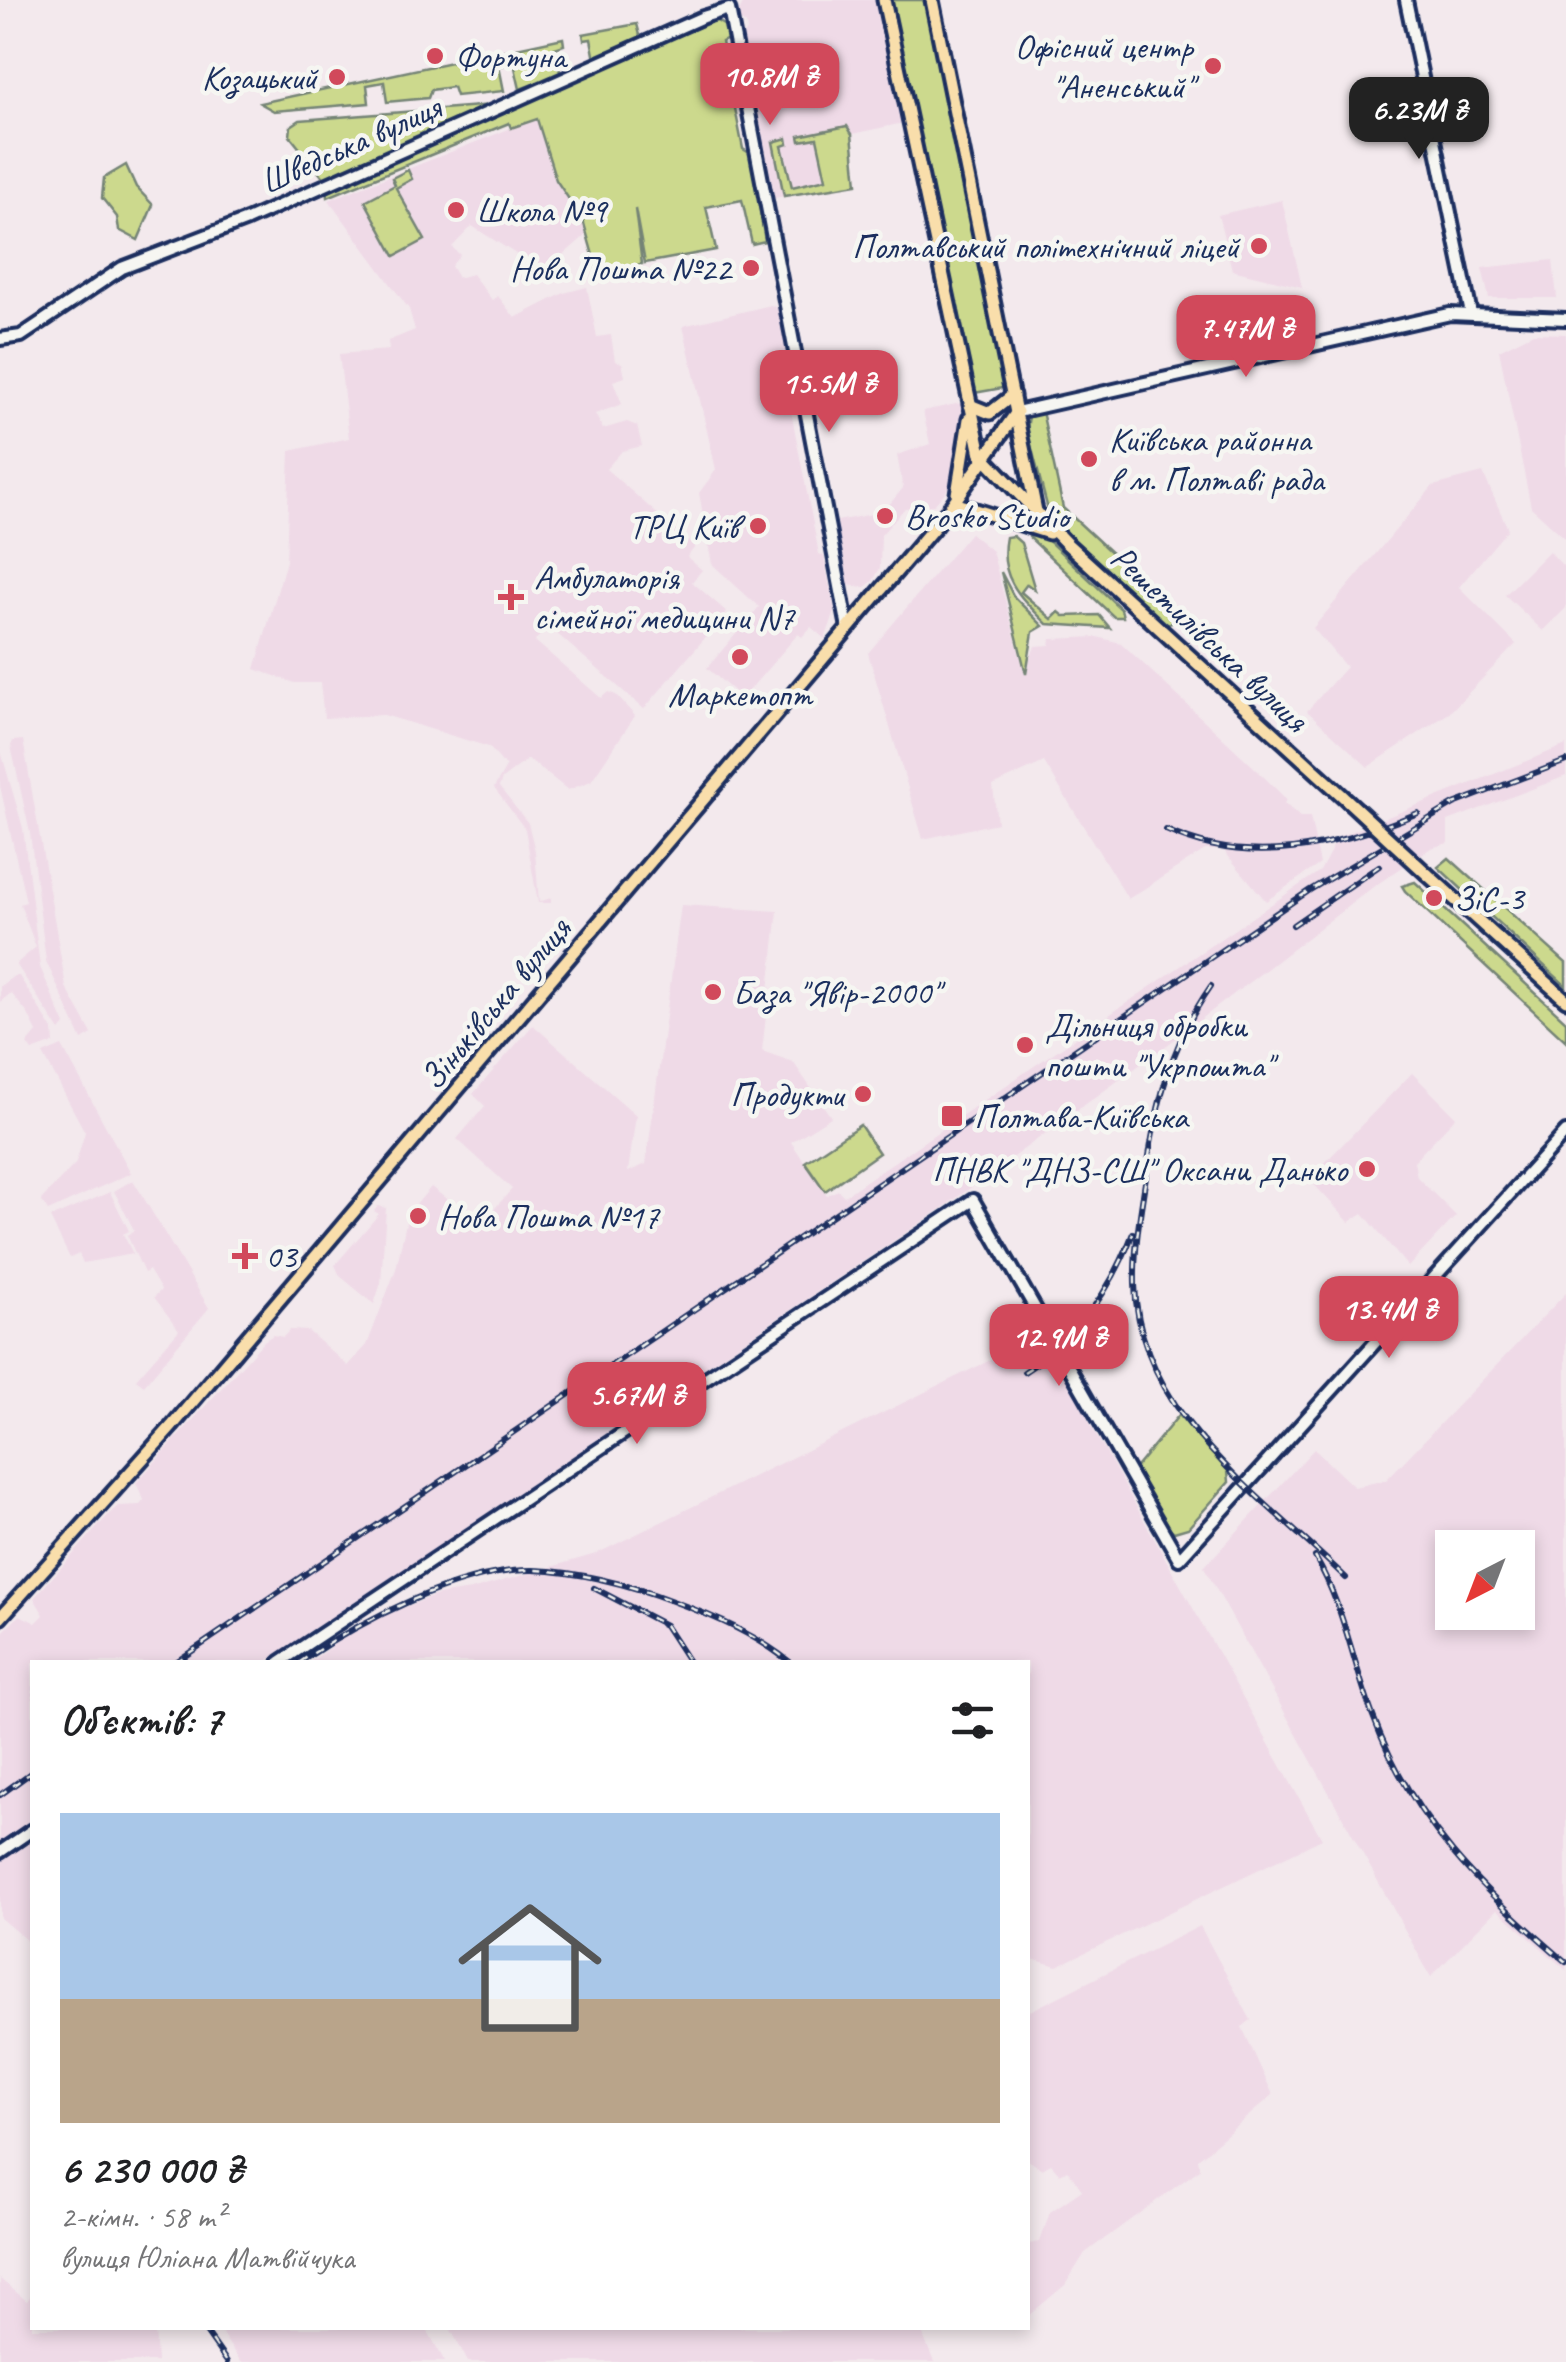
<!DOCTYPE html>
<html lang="uk">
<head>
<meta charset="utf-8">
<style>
  body { margin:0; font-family:Caveat,sans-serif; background:#f6f6f6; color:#202124; height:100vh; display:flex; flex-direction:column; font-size:38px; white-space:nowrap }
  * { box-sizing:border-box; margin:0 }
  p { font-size:32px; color:#757577 }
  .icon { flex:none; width:55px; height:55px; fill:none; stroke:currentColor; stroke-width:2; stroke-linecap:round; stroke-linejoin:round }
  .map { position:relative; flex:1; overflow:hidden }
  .panel { position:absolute; left:30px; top:1660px; width:1000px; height:670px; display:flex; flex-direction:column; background:#fff; border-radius:0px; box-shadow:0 5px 15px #0003 }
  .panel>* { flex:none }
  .needle { width:65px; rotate:222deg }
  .buttons { position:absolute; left:1435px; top:1530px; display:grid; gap:20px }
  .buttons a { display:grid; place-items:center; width:100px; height:100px; border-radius:0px; background:#fff; box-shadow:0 5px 15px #0003; font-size:50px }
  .price { position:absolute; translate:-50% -85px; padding:0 22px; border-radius:20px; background:#d1495b; color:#fff; font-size:32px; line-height:65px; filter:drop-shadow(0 2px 5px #0008) }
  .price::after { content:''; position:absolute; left:50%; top:60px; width:30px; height:22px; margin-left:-15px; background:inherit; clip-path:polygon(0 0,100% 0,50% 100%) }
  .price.active { background:#222; color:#fff }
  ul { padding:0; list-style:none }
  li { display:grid; align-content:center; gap:20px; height:530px; padding:0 30px }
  li span { display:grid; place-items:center; height:310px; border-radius:0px; color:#555 }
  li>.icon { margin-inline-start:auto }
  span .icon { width:180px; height:180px; fill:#fffc; stroke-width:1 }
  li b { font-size:42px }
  h2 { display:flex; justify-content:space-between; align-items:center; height:120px; padding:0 30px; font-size:42px }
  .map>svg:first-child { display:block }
  .built { fill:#efdae7; fill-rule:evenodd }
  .green { fill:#ccd98d; stroke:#748476; stroke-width:2.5 }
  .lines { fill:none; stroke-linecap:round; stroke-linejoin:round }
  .secondary-casing { stroke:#1b2f5e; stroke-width:18 }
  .primary-casing { stroke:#1b2f5e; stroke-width:19 }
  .secondary { stroke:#f6f6f2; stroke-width:10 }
  .primary { stroke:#f9deab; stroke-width:11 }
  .rail-casing { stroke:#1b2f5e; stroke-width:6 }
  .rail { stroke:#f6f6f2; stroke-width:2.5; stroke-dasharray:8; stroke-linecap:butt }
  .primary-bridge-casing { stroke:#1b2f5e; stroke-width:19; stroke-linecap:butt }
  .primary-bridge { stroke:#f9deab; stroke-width:11 }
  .poi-dot { fill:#d1495b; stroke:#f6f6f2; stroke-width:4 }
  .labels { text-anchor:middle; stroke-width:9; stroke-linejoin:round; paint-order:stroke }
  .poi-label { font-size:35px; fill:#1b2f5e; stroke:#f6f6f2; text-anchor:start }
  .street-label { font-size:35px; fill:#1b2f5e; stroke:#f6f6f2 }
</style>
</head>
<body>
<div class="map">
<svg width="1566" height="2362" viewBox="0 0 1566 2362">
  <rect width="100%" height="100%" fill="#f3e9ed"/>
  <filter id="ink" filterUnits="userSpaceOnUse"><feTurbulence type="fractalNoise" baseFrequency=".01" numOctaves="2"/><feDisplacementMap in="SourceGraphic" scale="20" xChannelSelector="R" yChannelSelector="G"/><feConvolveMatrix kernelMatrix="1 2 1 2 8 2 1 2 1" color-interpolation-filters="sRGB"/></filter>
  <g filter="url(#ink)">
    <!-- built -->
    <g class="built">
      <polygon points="745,0 878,0 903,123 853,134 857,184 768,199 738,39 747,31 746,24 736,18"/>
      <polygon points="537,118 556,180 583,220 586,235 561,257 538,268 472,226 452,247 460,255 451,266 458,278 472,274 492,300 498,296 515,318 564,293 587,287 597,337 611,335 615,361 622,363 625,377 613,381 622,404 595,414 603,429 627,422 637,426 642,446 622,451 606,469 695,547 687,557 702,570 692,582 727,612 644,709 548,626 535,641 601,698 608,692 616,695 635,716 591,781 568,790 528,759 502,779 499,787 528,823 535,851 539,902 551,898 551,903 538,903 525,829 494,788 506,767 489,747 384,715 324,718 320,683 295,683 255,669 286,561 290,451 349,438 339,354 389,350 388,341 415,330 409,309 329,200"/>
      <polygon points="1282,200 1302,287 1232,270 1221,226 1218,215"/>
      <polygon points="1553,260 1557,298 1489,298 1482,268"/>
      <polygon points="771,305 779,309 789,363 784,376 819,554 824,556 835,612 825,639 811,627 802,637 798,634 745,695 737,694 707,668 759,607 712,564 699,493 716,470 683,326"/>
      <polygon points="1533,333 1566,334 1566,539 1531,507 1499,350"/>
      <polygon points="961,403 967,439 947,490 934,505 905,508 881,535 880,568 873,581 865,587 846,585 831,529 838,528 837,521 883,512 903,488 897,455 930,444 923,411"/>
      <polygon points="1483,473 1508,529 1459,587 1516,644 1449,713 1368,767 1307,711 1346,667 1313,628 1433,486"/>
      <polygon points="970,533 992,551 1025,674 1035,646 1050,645 1051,639 1097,637 1121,643 1257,770 1287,800 1284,803 1300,817 1310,817 1320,864 1266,901 1218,844 1216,850 1205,850 1128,899 1044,762 993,786 997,823 923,839 868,653"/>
      <polygon points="1549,551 1566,569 1566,608 1543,631 1505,595"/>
      <polygon points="23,740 66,987 92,1034 82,1040 46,961 30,833 11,746 13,741"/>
      <polygon points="1566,745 1566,776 1448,821 1448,843 1431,848 1373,887 1174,1040 940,1210 265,1662 32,1662 32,1822 0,1844 0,1635 20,1615 36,1623 44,1615 34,1598 110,1513 118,1506 140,1505 144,1500 136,1483 264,1341 273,1335 283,1337 290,1330 308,1331 348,1366 367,1345 396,1269 408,1214 431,1187 480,1225 512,1189 457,1139 485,1106 473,1094 533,1025 636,1115 628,1172 646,1164 681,905 778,911 762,1051 793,1062 831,1117 791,1142 827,1195 838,1190 844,1196 1320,871 1338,837"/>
      <polygon points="0,748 23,828 40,967 65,1025 60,1031 16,964 36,947 20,904 26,902 0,786"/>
      <polygon points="14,976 19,976 53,1030 54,1043 32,1051 27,1044 37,1032 28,1014 11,993 0,1002 0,986"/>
      <polygon points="62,1046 131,1173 48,1211 41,1200 76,1163 85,1132 43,1054"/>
      <polygon points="1412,1073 1456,1117 1414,1161 1417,1177 1456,1216 1408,1267 1363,1213 1349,1222 1309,1179"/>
      <polygon points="133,1180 209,1308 144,1385 136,1379 179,1330 154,1297 161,1290 149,1270 144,1273 127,1235 134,1230 114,1191"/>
      <polygon points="110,1192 129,1231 123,1234 133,1254 83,1263 79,1254 70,1258 50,1218"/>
      <polygon points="378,1206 386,1208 381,1283 374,1304 340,1276 335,1265 379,1214 374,1211"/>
      <path d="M1566,1293V1970L1497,1909L1431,1977L1204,1567L1314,1449L1354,1487L1386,1480ZM1452,1548H1518V1612H1452Z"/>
      <polygon points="1045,1333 1093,1429 1322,1839 1057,1966 1028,1958 1028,1662 310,1662 351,1632 389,1613 437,1595 471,1590 596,1554"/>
      <polygon points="32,1840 32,1945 0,1918 0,1861"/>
      <polygon points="1200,1926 1251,2020 1242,2027 1273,2095 1198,2159 1200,2169 1085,2253 1065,2285 1028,2316 1028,2244 1040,2242 1050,2212 1082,2190 1068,2170 1060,2174 1051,2164 1042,2169 1028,2160 1028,2012"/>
      <polygon points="0,2279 27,2301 32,2294 32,2328 155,2328 157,2362 0,2362"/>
      <polygon points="218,2328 426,2328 445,2362 241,2362"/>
      <polygon points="450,2328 920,2328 934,2362 468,2362"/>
    </g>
    <!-- green -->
    <g class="green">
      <polygon points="890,0 927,0 1008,387 974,393"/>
      <polygon points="715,20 725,26 728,39 722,42 743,149 751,154 765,241 752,244 742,200 706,207 716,250 645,263 635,209 642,264 598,273 583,220 556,180 537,119 511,128 509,123 328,197 327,189"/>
      <polygon points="637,24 641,39 595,60 591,39 584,40 583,34"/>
      <polygon points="563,38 564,45 552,49 561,74 520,89 514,63 499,66 504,91 456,96 453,87 431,90 428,98 387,102 384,82 367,85 369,103 274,111 260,103"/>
      <polygon points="493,105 325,180 290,136 291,126 300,120"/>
      <polygon points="847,126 852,134 857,184 784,196 773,142 787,138 788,144 782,146 792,187 826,179 817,138 800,141 799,136"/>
      <polygon points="126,165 136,187 153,205 138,240 119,230 117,217 102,198 104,178"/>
      <polygon points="408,170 412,179 396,188 425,240 395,256 365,201 395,185 392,178"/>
      <polygon points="1042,411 1063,508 1183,619 1165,625 1050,517 1027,430 1029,415"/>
      <polygon points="1036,529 1121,609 1123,617 1114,617 1029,537 1029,531"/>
      <path d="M1013,536L1021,543L1035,590L1027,584L1021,592L1052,619L1059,612L1064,616L1099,615L1110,628L1047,624C1020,597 998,577 1006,537Z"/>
      <polygon points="1001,572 1014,597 1043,626 1033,632 1026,674"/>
      <polygon points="1449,858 1566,963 1566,986 1438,867"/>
      <polygon points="1415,882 1566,1021 1566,1041 1405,891 1402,886"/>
      <polygon points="860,1125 879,1153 825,1191 805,1162"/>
      <polygon points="1179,1415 1228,1471 1229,1482 1188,1528 1174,1532 1161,1521 1133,1471"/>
    </g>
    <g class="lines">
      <!-- secondary casing -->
      <g class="secondary-casing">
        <g id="secondary">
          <polyline points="1406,0 1471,314"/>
          <polyline points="0,339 21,336 122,268 247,220 703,17 729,9 848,628"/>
          <polyline points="1017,412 1450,314 1566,319"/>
          <polyline points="280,1662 973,1200 1179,1559 1566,1132"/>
          <polyline points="0,1852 32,1830"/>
        </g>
      </g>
      <!-- primary casing -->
      <g class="primary-casing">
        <g id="primary">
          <polyline points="884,0 981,454 1066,543 1347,800"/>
          <polyline points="932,0 1036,511"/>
          <polyline points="970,405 990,413 1013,395"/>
          <polyline points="957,494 969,419"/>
          <polyline points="954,503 1049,533"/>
          <polyline points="1427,874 1566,1000"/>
          <polyline points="0,1618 172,1426 947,512 1017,412"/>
        </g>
      </g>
      <!-- secondary -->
      <use href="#secondary" class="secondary"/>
      <!-- primary -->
      <use href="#primary" class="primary"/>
      <!-- rail casing -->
      <g class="rail-casing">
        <g id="rail">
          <path d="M1166,830C1250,869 1336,847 1418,813"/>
          <polyline points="1293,925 1379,866"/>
          <path d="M1211,986C1172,1042 1156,1103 1147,1170C1141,1208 1134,1246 1135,1284C1137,1413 1262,1496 1346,1578"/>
          <path d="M1024,1372C1077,1339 1111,1291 1133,1233"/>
          <path d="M1315,1557C1344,1606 1353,1664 1373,1716C1413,1823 1481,1890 1566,1962"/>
          <polyline points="594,1588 665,1625 689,1662"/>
          <polyline points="176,1662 1310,890 1454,804 1566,761"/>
          <path d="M300,1662C359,1622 459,1569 533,1570C581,1572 631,1585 675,1602C718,1618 754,1634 790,1662"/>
          <polyline points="0,1795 32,1772"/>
          <polyline points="203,2328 227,2362"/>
        </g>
      </g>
      <!-- rail -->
      <use href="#rail" class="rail"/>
      <!-- primary-bridge casing -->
      <g class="primary-bridge-casing">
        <polyline id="primary-bridge" points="1347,800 1427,874"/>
      </g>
      <!-- primary-bridge -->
      <use href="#primary-bridge" class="primary-bridge"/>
    </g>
  </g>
  <!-- markers -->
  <g class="poi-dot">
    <circle cx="435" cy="56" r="10"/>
    <circle cx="1213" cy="66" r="10"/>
    <circle cx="337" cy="77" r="10"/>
    <circle cx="456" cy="210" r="10"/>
    <circle cx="1259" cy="246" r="10"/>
    <circle cx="751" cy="268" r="10"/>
    <circle cx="1089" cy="459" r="10"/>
    <circle cx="885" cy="516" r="10"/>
    <circle cx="758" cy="526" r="10"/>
    <path d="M506 582h10v10h10v10h-10v10h-10v-10h-10v-10h10z"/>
    <circle cx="740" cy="657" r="10"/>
    <circle cx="1434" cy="898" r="10"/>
    <circle cx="713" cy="992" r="10"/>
    <circle cx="1025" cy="1045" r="10"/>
    <circle cx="863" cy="1094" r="10"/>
    <rect x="940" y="1104" width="24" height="24" rx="5"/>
    <circle cx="1367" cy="1169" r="10"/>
    <circle cx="418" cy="1216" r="10"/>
    <path d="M240 1241h10v10h10v10h-10v10h-10v-10h-10v-10h10z"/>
  </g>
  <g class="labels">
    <!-- poi labels -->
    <g class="poi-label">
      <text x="1193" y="58" text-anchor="end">Офісний центр<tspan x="1193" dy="40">"Аненський"</tspan></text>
      <text x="455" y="68">Фортуна</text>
      <text x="317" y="89" text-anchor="end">Козацький</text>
      <text x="476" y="222">Школа №9</text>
      <text x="1239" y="258" text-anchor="end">Полтавський політехнічний ліцей</text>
      <text x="731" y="280" text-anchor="end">Нова Пошта №22</text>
      <text x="1109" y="451">Київська районна<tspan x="1109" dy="40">в м. Полтаві рада</tspan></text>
      <text x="905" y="528">Brosko Studio</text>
      <text x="738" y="538" text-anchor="end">ТРЦ Київ</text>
      <text x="534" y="589">Амбулаторія<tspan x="534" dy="40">сімейної медицини N7</tspan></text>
      <text x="740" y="706" text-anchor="middle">Маркетопт</text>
      <text x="1454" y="910">ЗіС-3</text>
      <text x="733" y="1004">База "Явір-2000"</text>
      <text x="1045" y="1037">Дільниця обробки<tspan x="1045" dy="40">пошти "Укрпошта"</tspan></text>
      <text x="843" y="1106" text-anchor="end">Продукти</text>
      <text x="974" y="1128">Полтава-Київська</text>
      <text x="1347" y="1181" text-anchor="end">ПНВК "ДНЗ-СШ" Оксани Данько</text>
      <text x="438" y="1228">Нова Пошта №17</text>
      <text x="265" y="1268">03</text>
    </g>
    <!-- street labels -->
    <g class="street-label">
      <text transform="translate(350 144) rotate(-24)" y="12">Шведська вулиця</text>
      <text transform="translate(1210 638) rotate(43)" y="12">Решетилівська вулиця</text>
      <text transform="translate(495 1003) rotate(-50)" y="12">Зіньківська вулиця</text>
    </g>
  </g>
</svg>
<div class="buttons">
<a><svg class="needle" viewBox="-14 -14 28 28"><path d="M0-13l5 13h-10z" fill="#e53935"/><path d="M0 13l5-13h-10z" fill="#757577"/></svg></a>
</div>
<b class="price" style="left:770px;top:128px">10.8M ₴</b>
<b class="price active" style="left:1419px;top:162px">6.23M ₴</b>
<b class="price" style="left:1246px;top:380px">7.47M ₴</b>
<b class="price" style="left:829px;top:435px">15.5M ₴</b>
<b class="price" style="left:1389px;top:1361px">13.4M ₴</b>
<b class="price" style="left:1059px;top:1389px">12.9M ₴</b>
<b class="price" style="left:637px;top:1447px">5.67M ₴</b>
<section class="panel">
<h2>Об’єктів: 7<svg class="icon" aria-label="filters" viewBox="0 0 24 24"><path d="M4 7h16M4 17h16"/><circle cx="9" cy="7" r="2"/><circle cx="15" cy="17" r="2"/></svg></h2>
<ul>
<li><span style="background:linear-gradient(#a9c7e8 60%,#b9a48a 0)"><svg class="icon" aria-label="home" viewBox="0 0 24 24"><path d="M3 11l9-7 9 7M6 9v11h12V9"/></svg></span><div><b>6 230 000 ₴</b><p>2-кімн. · 58 m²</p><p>вулиця Юліана Матвійчука</p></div></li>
</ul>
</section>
</div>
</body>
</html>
